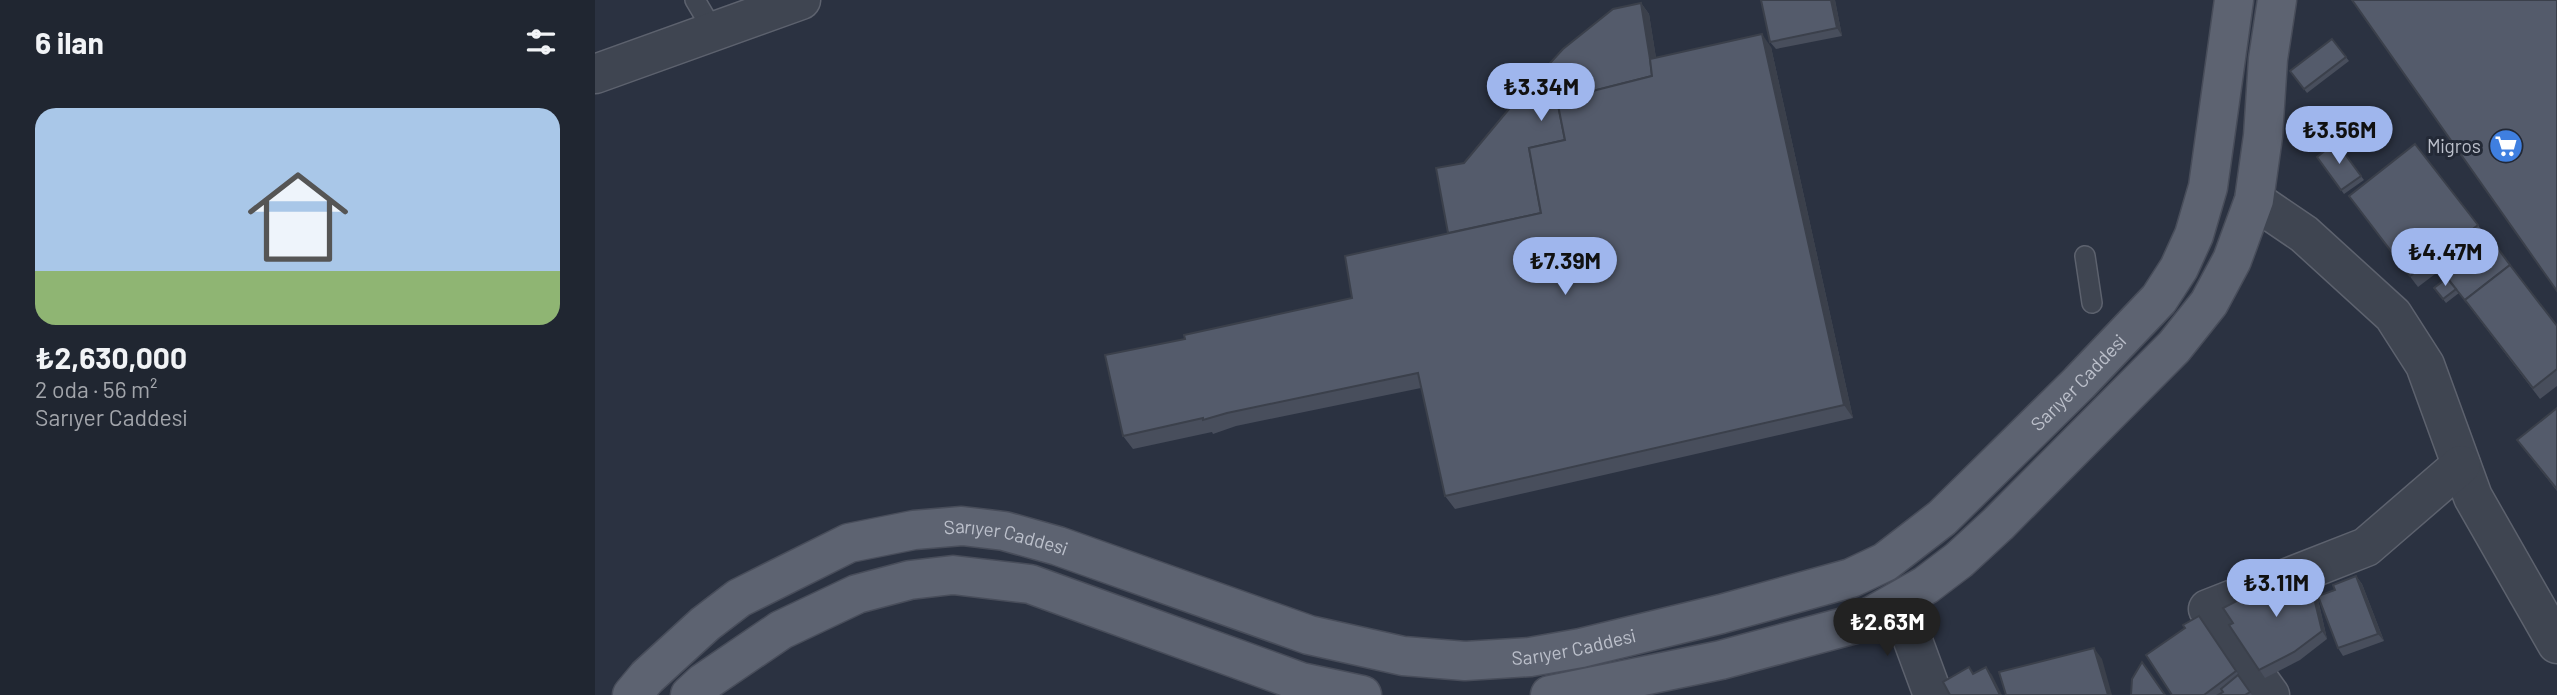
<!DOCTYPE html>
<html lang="tr">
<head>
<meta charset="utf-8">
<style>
  body { margin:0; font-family:Barlow,sans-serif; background:#282e39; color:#f1f3f6; height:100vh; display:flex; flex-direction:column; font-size:26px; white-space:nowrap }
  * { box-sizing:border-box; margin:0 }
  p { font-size:23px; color:#a2a5ab }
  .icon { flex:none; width:38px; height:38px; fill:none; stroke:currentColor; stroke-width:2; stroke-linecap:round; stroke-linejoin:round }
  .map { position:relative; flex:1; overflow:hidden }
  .drawer { display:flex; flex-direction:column; background:#202631; width:595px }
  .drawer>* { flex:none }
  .price { position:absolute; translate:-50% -60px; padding:0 16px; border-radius:24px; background:#9fb6ed; color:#111; font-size:23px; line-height:46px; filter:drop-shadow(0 2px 4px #0008) }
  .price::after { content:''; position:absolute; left:50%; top:42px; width:21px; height:16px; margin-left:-10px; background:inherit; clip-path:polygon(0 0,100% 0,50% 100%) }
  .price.selected { background:#222; color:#fff }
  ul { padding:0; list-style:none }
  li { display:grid; align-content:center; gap:14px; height:371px; padding:0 35px }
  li+li { border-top:2px solid #3d434d }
  li span { display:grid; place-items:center; height:217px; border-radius:21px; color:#555 }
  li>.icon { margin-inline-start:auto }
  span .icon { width:126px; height:126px; fill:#fffc; stroke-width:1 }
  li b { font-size:30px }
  h2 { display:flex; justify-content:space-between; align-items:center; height:84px; padding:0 35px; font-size:30px }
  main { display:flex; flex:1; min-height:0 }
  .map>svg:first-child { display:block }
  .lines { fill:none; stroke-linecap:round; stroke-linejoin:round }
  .service-casing { stroke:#5d626e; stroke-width:22 }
  .minor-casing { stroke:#5d626e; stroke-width:41 }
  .primary-casing { stroke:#484d5a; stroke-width:41 }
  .service { stroke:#3f4551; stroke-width:19 }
  .minor { stroke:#3f4551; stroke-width:38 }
  .primary { stroke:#5d6371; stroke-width:38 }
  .wall { fill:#484e5c }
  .shaded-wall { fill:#3b404b }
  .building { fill:#545b6b; stroke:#3b404b; stroke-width:2 }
  .labels { text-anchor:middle; stroke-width:6; stroke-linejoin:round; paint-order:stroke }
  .poi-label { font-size:19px; fill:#bcc0cb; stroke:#232936; text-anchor:end }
  .street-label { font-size:19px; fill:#bcc0cb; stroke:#232936 }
</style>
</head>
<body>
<main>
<section class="drawer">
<h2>6 ilan<svg class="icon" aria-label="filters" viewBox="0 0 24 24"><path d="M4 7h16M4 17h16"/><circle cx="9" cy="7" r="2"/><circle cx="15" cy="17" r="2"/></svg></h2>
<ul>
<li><span style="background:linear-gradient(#a9c7e8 75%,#8fb573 0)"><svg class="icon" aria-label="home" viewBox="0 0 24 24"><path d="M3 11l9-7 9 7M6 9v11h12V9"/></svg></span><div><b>₺2,630,000</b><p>2 oda · 56 m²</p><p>Sarıyer Caddesi</p></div></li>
</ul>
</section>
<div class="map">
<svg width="1962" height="695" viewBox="0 0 1962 695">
  <rect width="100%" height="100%" fill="#2b3241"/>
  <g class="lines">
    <!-- service casing -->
    <g class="service-casing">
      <g id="service">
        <polyline points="100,0 119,32"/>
        <polyline points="1490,256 1497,303"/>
      </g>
    </g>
    <!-- minor casing -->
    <g class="minor-casing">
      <g id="minor">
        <polyline points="0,74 206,0"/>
        <polyline points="1659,200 1709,234 1798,315 1830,365 1878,497 1962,644"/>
        <polyline points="1306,601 1317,638 1338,695"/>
        <polyline points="1675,695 1613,609 1771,547 1866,465"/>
      </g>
    </g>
    <!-- primary casing -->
    <g class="primary-casing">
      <g id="primary">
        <path id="s1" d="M37,695L52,677L110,624L144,598L254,543L319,530L367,526L409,531L463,546L714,635L808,656L870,661L935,657L986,648L1126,614L1256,578L1290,562L1347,518L1484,383L1564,299L1584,268L1599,235L1613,187L1639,0"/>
        <polyline points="95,695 108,683 186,630 262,594 315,580 358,575 435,584 706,682 767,695"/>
        <polyline points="955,695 1126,660 1264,623 1331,585 1364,560 1403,524 1579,347 1614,303 1637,260 1659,200 1668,136 1673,59 1682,0"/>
      </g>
    </g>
    <!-- service -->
    <use href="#service" class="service"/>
    <!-- minor -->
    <use href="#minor" class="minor"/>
    <!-- primary -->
    <use href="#primary" class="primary"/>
  </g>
  <!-- wall -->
  <g class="wall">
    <polygon points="1240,0 1247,36 1181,49 1175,42"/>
    <polygon points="1046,3 1054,14 1061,58 1176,47 1258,418 860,509 850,496 826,388 641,426 618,434 617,432 538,449 528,436 590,339 757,298 853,233"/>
    <polygon points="1737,39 1754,61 1712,93 1695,71"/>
    <polygon points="1741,142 1769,180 1749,194 1722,157"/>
    <polygon points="1754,196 1883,225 1890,236 1823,287"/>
    <polygon points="1852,278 1962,326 1962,386 1945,399 1864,293 1851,303 1839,288"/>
    <polygon points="1962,408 1962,491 1922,440"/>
    <polygon points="1711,565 1717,573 1732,639 1705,660 1670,678 1634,625"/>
    <polygon points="1761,576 1767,584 1789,641 1748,656 1743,648 1740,590"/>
    <polygon points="1604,616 1657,695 1577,695 1590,628"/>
  </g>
  <!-- shaded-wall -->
  <g class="shaded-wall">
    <polygon points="1236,0 1240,0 1247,36 1242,28"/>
    <polygon points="1046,3 1054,14 1066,89 1058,78"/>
    <polygon points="1167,34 1176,47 1258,418 1249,405"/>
    <polygon points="1711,565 1717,573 1732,639 1727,631"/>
    <polygon points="1761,576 1767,584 1789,641 1783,634"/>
    <polygon points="1499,648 1507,659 1517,695 1513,695"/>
    <polygon points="1391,667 1397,675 1407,695 1405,695"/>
  </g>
  <!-- building -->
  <g class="building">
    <polygon points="1166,0 1236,0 1242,28 1175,42"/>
    <polygon points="1757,0 1962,0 1962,291"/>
    <polygon points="1046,3 1055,59 1057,76 962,100 970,140 934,148 946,213 853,233 841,168 869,163 924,97 968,49 1018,9"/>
    <polygon points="1167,34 1249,405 850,496 823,373 632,413 608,420 608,418 528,436 510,355 590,339 589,335 757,298 750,256 946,213 934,148 970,140 962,100 1057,76 1055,59"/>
    <polygon points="1737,39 1751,57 1709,89 1695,71"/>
    <polygon points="1741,142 1766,176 1746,190 1722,157"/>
    <polygon points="1820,144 1883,225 1815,276 1754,196"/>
    <polygon points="1896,239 1915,265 1870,300 1872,303 1850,275"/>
    <polygon points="1915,265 1962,326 1962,369 1938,388 1870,300"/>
    <polygon points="1852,278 1861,289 1848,299 1839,288"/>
    <polygon points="1962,408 1962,489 1922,440"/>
    <polygon points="1711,565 1727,631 1699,652 1664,670 1634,625 1638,623 1628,608"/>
    <polygon points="1761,576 1783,634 1743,648 1723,596 1740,590 1738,585"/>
    <polygon points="1604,616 1641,671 1609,695 1577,695 1551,655 1590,628 1588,625"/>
    <polygon points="1499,648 1513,695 1411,695 1404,672"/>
    <polygon points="1547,662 1570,695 1536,695 1537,679"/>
    <polygon points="1374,667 1378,674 1391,667 1405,695 1355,695 1348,682"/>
    <polygon points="1643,675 1655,692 1650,695 1623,695 1628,692 1626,689"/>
  </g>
  <!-- icons -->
  <defs>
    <g id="supermarket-disc" transform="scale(1.75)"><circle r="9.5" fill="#3f7fe0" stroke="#232936"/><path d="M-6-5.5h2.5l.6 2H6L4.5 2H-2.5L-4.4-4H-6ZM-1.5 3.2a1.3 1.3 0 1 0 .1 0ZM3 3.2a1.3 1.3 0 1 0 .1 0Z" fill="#fff"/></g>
  </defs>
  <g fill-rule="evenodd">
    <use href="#supermarket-disc" x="1911" y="146"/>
  </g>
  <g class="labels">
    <!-- poi labels -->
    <g class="poi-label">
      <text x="1886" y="153">Migros</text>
    </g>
    <!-- street labels -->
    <g class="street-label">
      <text dy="7" stroke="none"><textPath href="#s1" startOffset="1603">Sarıyer Caddesi</textPath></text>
      <text dy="7" stroke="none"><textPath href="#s1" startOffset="427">Sarıyer Caddesi</textPath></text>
      <text dy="7" stroke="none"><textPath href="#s1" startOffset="1015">Sarıyer Caddesi</textPath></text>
    </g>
  </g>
</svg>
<b class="price" style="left:946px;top:123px">₺3.34M</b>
<b class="price" style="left:1744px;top:166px">₺3.56M</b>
<b class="price" style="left:1850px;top:288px">₺4.47M</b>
<b class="price" style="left:970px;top:297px">₺7.39M</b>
<b class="price" style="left:1681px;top:619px">₺3.11M</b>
<b class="price selected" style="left:1292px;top:658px">₺2.63M</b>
</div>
</main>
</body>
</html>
